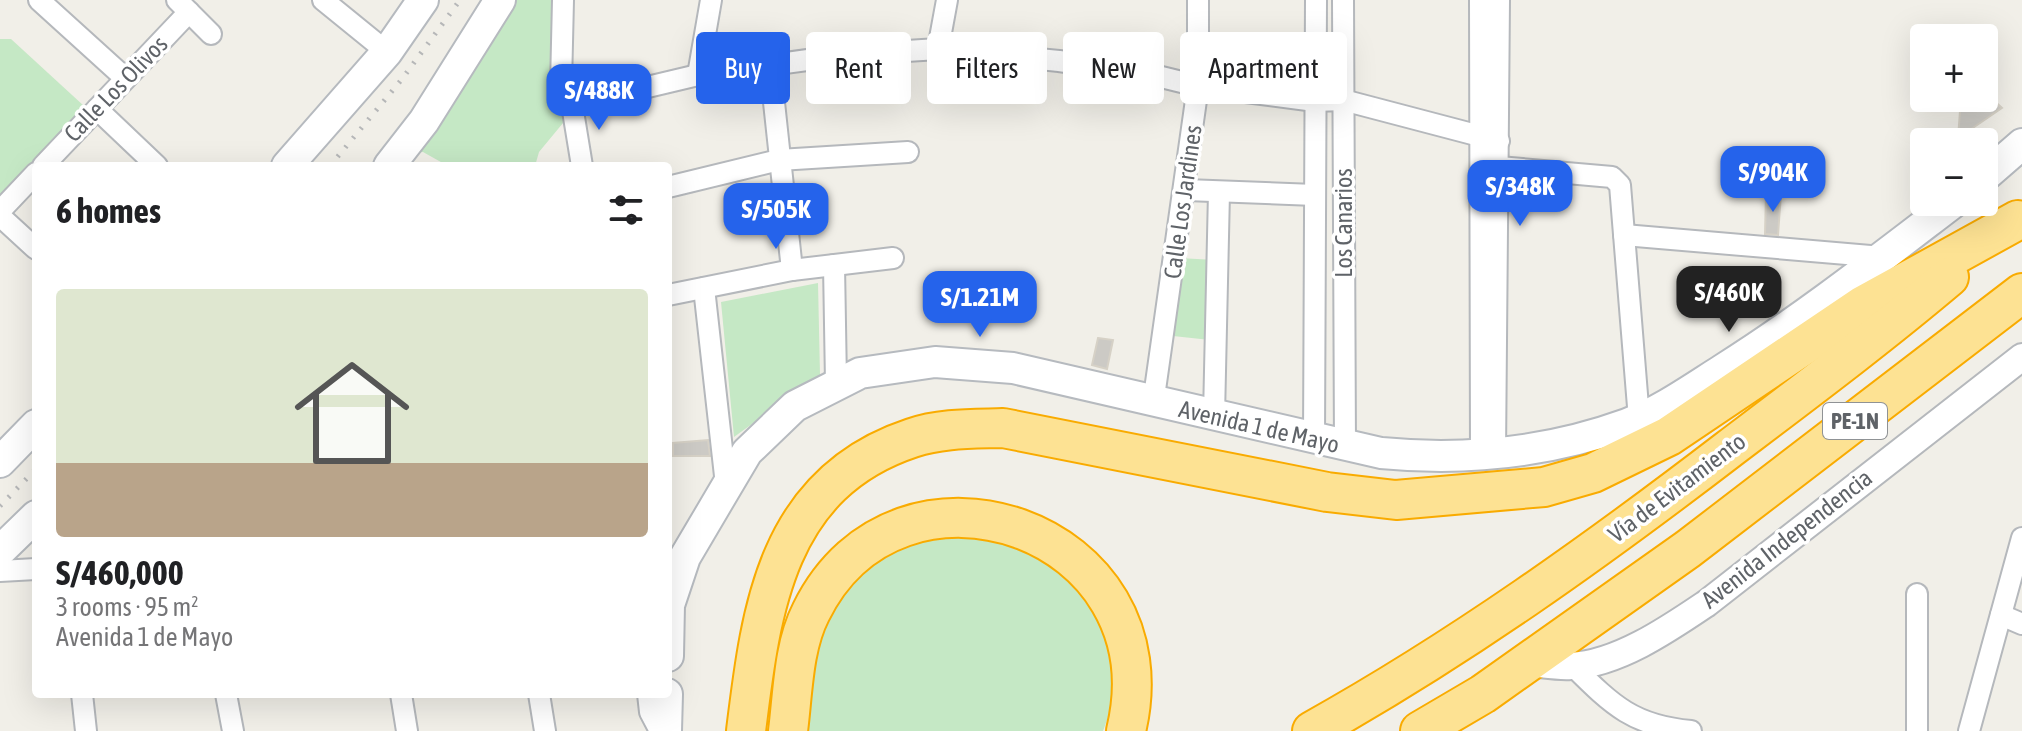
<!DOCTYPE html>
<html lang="en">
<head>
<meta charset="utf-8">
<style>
  body { margin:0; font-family:"Asap Condensed",sans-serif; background:#f6f6f6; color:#202124; height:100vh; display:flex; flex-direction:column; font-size:30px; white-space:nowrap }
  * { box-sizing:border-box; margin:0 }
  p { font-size:26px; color:#757577 }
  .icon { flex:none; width:44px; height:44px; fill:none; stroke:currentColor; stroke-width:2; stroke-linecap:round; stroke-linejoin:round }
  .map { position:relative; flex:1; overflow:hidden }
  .side { position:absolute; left:32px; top:162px; width:640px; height:536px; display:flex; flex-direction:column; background:#fff; border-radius:8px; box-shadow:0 8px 32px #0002 }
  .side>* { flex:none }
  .top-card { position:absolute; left:696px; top:32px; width:760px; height:72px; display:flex; gap:16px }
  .tools { position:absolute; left:1910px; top:24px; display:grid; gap:16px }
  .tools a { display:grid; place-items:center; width:88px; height:88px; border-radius:8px; background:#fff; box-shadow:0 8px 32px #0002; font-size:40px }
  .price { position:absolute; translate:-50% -68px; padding:0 18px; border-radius:16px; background:#2563eb; color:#fff; font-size:26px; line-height:52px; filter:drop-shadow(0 2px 4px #0008) }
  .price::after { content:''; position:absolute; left:50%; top:48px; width:24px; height:18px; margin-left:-12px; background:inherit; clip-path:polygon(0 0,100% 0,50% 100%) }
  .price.selected { background:#222; color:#fff }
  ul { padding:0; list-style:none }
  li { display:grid; align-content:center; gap:16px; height:424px; padding:0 24px }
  li span { display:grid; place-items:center; height:248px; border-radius:8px; color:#555 }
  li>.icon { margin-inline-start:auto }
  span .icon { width:144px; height:144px; fill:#fffc; stroke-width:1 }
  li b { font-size:34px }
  h2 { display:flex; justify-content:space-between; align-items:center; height:96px; padding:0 24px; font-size:34px }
  .chip { padding:0 28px; border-radius:8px; background:#fff; box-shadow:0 8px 32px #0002; font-size:28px; line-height:72px }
  .chip.selected { background:#2563eb; color:#fff }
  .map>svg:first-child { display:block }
  .green { fill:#c5e8c5 }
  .building { fill:#cccac5; stroke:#d6d1c6; stroke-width:2 }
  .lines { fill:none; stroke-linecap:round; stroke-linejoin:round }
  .minor-casing { stroke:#b5b8bc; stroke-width:24 }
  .tertiary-casing { stroke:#b5b8bc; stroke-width:30 }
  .secondary-casing { stroke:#b6babf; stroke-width:34 }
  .motorway-casing { stroke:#f9ab00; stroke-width:42 }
  .minor { stroke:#fff; stroke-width:20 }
  .tertiary { stroke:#fff; stroke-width:26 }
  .secondary { stroke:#fff; stroke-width:30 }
  .motorway { stroke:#fde293; stroke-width:38 }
  .rail { stroke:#b6b7b8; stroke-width:5; stroke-dasharray:2 10; stroke-linecap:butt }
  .labels { text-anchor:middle; stroke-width:7; stroke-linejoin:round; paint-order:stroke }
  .shield { fill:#fff; stroke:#8f9295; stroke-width:2 }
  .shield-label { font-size:22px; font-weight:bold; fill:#5f6368 }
  .street-label { font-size:24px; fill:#5f6368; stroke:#fff }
</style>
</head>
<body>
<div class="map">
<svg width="2022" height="731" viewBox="0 0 2022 731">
  <rect width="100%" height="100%" fill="#f1efe8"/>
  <!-- green -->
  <g class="green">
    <polygon points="507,0 557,0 563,123 539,152 535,166 448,166 423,152 405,154"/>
    <polygon points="0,39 11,39 84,106 0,199"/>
    <polygon points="1179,258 1215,260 1210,340 1173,336"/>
    <polygon points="818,283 820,375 734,437 721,302"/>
    <path d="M989,534C1006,541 1031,547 1045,558C1100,600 1131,663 1103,731H802L811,647L847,582L901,538Z"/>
  </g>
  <!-- building -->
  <g class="building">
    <polygon points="1961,98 1991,98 2002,108 1958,138"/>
    <polygon points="1766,193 1781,194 1778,235 1765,234"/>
    <polygon points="1098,338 1113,340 1107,369 1092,365"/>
    <polygon points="708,440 710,456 673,456 673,443"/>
  </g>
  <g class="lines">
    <!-- minor casing -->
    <g class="minor-casing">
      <g id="minor">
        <polyline points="39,0 125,78"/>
        <polyline points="177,0 211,34"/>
        <polyline points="323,0 387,52"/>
        <polyline points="563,0 561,85 572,105 582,166"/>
        <polyline points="1343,0 1345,447"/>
        <polyline points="1480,0 1481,456"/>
        <polyline points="938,49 947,0"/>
        <polyline points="770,65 792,270"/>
        <polyline points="698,75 711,0"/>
        <polyline points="572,105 698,75 844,55 938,49 1059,61 1145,73 1198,86 1315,101 1343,100 1499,141"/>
        <polyline points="97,109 157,166"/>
        <polyline points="43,166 189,12"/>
        <polyline points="1499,167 1612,177 1620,185 1639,419"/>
        <polyline points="668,187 779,160 908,152"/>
        <polyline points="1186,190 1315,195"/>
        <polyline points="0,211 36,173"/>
        <polyline points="0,216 36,249"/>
        <polyline points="1624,235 1882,257"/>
        <polyline points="834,265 836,383"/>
        <polyline points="704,288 726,485"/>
        <polyline points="668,295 792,270 893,258"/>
        <polyline points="1153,404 1198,86 1198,0"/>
        <polyline points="1214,416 1219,192"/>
        <polyline points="1314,440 1316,0"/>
        <polyline points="1495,455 1499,0"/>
        <polyline points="0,571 36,569"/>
        <polyline points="1917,594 1917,731"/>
        <polyline points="2001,615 2022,624"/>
        <path d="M1573,666C1613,706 1634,726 1691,731"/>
        <polyline points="82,694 86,731"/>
        <polyline points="226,694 233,731"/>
        <polyline points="401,694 407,731"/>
        <polyline points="539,694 545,731"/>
        <polyline points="648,694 650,712 660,731"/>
        <polyline points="1969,731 2022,538"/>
      </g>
    </g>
    <!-- tertiary casing -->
    <g class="tertiary-casing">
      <path id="tertiary" d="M1528,663C1542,664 1557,667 1571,666C1618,664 1670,628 1707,603L2022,357"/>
    </g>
    <!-- secondary casing -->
    <g class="secondary-casing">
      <g id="secondary">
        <polyline points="287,166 387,52 423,0"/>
        <polyline points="389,166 424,121 500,0"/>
        <polyline points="1984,177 2022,144"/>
        <polyline points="0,462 36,425"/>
        <polyline points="0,551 36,516"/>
        <path d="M668,656L669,605L685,557L747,452L795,406L860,373L935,362L1013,368L1381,453C1465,461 1547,453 1627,424C1661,411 1692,389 1722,370C1803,319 1878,260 1954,202"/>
        <polyline points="666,731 667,694"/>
      </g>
    </g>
    <!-- motorway casing -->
    <g class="motorway-casing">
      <g id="motorway">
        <path d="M746,731C761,609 776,483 912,438C941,428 973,429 1003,428L1327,492L1396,500L1544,487L1593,473L1669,436L1862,306L2018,220"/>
        <path d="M788,731C793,692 793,647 811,612C898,434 1175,528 1126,731"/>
        <path d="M1312,731C1459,649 1596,551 1729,449C1803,393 1878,337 1949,277"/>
        <polyline points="1420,731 1483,694 1688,549 2022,293"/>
      </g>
    </g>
    <!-- minor -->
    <use href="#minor" class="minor"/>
    <!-- tertiary -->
    <use href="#tertiary" class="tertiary"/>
    <!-- secondary -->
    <use href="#secondary" class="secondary"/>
    <!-- motorway -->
    <use href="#motorway" class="motorway"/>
    <!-- rail -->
    <g class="rail">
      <polyline points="330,166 402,79 460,0"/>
      <polyline points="0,506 36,469"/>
    </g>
  </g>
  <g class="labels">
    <!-- shield labels -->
    <rect class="shield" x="1823" y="403" width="64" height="36" rx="6"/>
    <g class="shield-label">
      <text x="1855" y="429">PE-1N</text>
    </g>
    <!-- street labels -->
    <g class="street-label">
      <text transform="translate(116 89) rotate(-46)" y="8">Calle Los Olivos</text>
      <text transform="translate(1183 202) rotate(-82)" y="8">Calle Los Jardines</text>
      <text transform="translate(1344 223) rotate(-90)" y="8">Los Canarios</text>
      <text transform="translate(1259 427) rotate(13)" y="8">Avenida 1 de Mayo</text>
      <text transform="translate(1677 488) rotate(-37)" y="8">Vía de Evitamiento</text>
      <text transform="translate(1787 539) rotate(-38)" y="8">Avenida Independencia</text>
    </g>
  </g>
</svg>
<div class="tools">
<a>+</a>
<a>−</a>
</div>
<b class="price" style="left:599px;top:132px">S/488K</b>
<b class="price" style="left:1773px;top:214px">S/904K</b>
<b class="price" style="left:1520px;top:228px">S/348K</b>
<b class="price" style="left:776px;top:251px">S/505K</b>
<b class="price selected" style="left:1729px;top:334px">S/460K</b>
<b class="price" style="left:980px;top:339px">S/1.21M</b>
<div class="top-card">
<a class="chip selected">Buy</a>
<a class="chip">Rent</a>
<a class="chip">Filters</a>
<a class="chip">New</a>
<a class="chip">Apartment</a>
</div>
<section class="side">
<h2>6 homes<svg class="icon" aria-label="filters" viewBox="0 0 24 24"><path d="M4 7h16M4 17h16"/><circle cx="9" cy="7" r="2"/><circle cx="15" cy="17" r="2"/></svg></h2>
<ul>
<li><span style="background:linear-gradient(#dfe7d0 70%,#b9a48a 0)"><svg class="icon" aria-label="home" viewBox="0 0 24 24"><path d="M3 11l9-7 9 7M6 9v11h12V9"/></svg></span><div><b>S/460,000</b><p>3 rooms · 95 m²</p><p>Avenida 1 de Mayo</p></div></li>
</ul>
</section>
</div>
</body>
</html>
